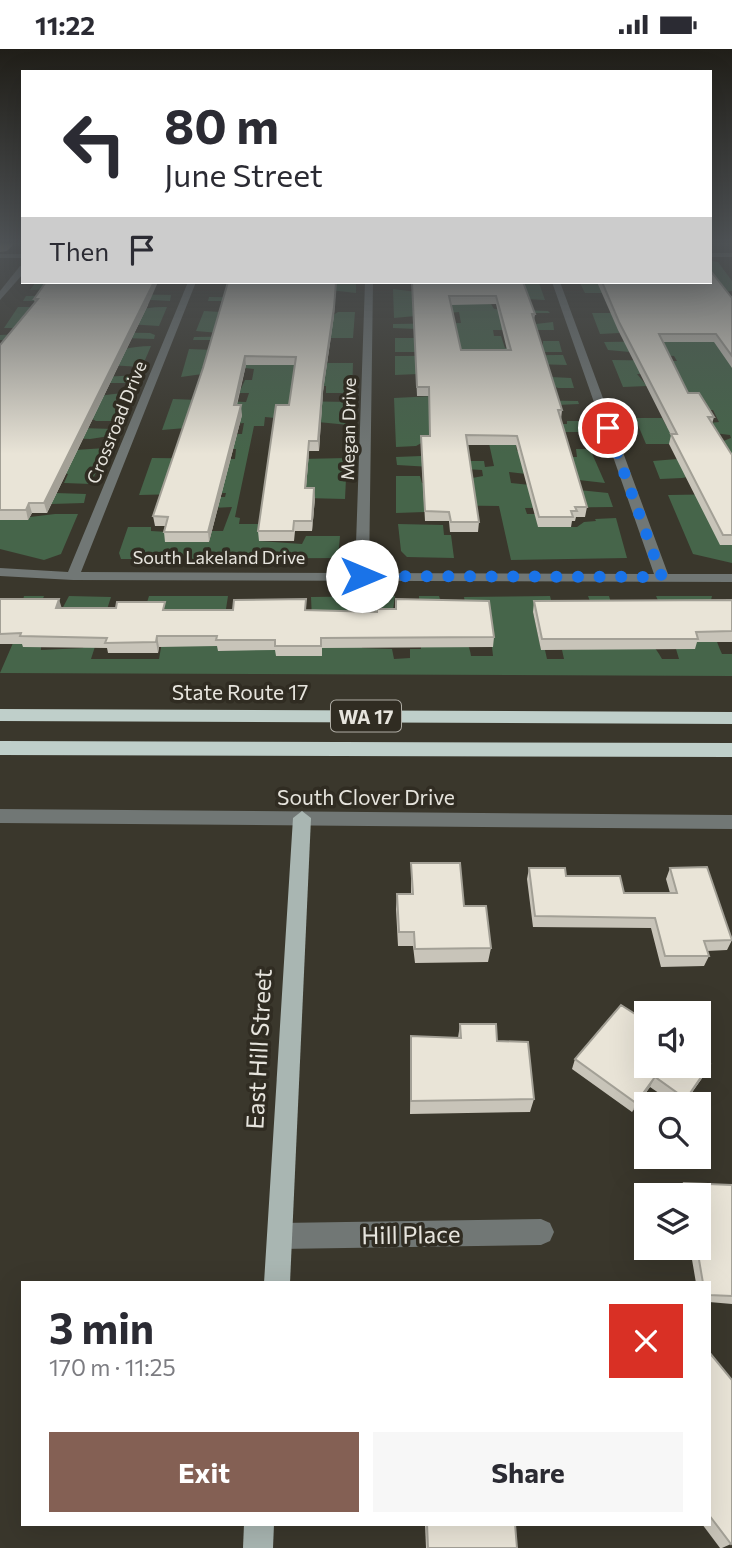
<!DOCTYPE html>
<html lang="en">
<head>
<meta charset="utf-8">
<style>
	:root { --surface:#fff; --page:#f7f7f7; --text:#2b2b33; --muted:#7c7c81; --accent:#846054 }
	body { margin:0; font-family:Commissioner,sans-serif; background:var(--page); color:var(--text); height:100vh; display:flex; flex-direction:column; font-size:26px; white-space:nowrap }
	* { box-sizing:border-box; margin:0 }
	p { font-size:23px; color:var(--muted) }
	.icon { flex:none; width:38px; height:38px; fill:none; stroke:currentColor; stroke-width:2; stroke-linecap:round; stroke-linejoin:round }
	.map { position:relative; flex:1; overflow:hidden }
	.side { position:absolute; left:21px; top:1232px; width:690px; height:245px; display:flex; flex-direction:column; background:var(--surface); border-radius:0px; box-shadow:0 7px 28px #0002 }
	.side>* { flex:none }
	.banner { position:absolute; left:21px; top:21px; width:691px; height:214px; border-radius:0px; box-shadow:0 7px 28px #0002; background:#fff; color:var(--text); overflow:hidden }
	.tools { position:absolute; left:634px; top:952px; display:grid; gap:14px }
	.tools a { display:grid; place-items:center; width:77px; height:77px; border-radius:0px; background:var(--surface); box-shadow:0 7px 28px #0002; font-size:35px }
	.pin { position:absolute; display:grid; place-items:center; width:60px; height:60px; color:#fff; margin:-30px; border:4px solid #fff; border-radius:50%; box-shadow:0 2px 7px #0007 }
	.me { position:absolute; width:77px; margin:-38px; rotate:90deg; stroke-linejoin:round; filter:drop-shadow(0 0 5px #0008) }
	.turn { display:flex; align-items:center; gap:24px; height:147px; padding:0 28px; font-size:32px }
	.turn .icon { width:91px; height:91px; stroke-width:2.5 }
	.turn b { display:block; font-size:49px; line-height:60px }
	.then { display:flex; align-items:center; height:66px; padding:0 28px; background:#0003; gap:14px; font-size:26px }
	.round { display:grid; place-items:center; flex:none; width:74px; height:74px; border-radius:0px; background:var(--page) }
	.summary { display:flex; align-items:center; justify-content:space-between; height:119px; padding:0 28px }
	h1 { font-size:42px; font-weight:700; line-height:52px }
	.primary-button { display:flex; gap:14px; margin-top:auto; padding:14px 28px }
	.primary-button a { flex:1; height:80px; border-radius:0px; background:var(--accent); color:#fff; font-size:28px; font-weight:700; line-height:80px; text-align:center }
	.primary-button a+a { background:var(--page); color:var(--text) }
	.status { display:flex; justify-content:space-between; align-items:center; height:49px; padding:0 35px; background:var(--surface); direction:ltr }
	.status svg { height:19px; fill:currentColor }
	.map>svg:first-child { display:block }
</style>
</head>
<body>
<div class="status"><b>11:22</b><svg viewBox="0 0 49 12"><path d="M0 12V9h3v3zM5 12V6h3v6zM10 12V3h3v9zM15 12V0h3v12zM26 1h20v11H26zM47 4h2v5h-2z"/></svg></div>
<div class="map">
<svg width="732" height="1499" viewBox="0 0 732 1499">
	<rect width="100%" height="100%" fill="#3a372c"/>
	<!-- green -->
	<g fill="#46654a">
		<polygon points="711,212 718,213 732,232 732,242 688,249 732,249 732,258 700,267 732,316 732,420 682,429 660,430 653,412 677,410 731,389 730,386 706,383 683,395 646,395 635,369 662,369 667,378 719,373 713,361 702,361 667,325 637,325 647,337 623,338 612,311 677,312 674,307 608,301 604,293 668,292 619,281 619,284 600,285 592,264 612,264 611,244 585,244 580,234 710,233"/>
		<path d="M36 233H123L118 245 171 246 170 252 98 248 88 265C118 269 138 257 167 258L159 277 127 275 129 270H101L94 283 150 284 155 286 154 290 94 288 86 303C109 306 127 297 151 297L142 318 108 316 111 310 106 307H61L50 330 101 331 103 328 138 326 135 334H67L58 352C85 352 104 344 130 344L119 372H96L87 367 88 363 54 362 46 378 114 380 110 387 90 390 43 388 33 405 56 406 59 402 106 399 91 435 64 434 68 425 62 424 66 416 40 415 25 443 86 445 84 454 51 455 52 450H29L30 446H5L0 453V408L9 391 0 390V384H10L17 372 2 371 0 354H14L25 349 17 348 23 337H0V332H31L35 323H43L48 315 14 317 10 323H0V299L6 300 5 304 21 303 19 307 43 308 47 303H57L61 295 0 291V286L66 283 68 278H61L64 271H43L41 274 23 275 19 279H4L18 258H34L32 262 46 263 45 265 71 266 85 252H23L26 247H81L92 243V239H86L88 234C67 234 51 241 30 241Z"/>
		<polygon points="284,233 356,233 356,244 330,241 321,314 353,314 352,344 326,344 326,337 319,337 292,352 350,353 349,376 265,368 264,377 254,377 235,468 240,469 239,475 261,475 259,492 302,495 306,487 340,487 338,509 121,510 119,504 128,478 151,478 151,482 168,483 166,493 209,493 212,482 223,482 232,458 213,459 215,448 225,448 226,444 139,446 152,409 235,410 236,400 227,400 231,385 242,385 244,374 162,381 173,350 246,353 249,344 239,344 245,331 252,331 254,320 245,319 181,328 189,300 214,301 251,291 193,291 194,288 254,287 196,282 204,262 221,263 226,252 208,252 209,248 270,249"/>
		<polygon points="527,233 539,234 545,251 513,249 491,255 494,260 548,262 550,264 529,264 527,276 553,273 554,281 493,281 494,287 501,287 505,299 543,299 543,292 559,292 562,303 395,303 395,289 428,289 417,280 393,279 393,275 461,274 459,263 394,269 393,240 425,244"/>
		<polygon points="338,263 355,263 353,289 323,289 324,272"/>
		<polygon points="563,306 567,316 533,315 551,328 571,329 574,339 558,339 551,336 517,351 578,352 579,355 557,356 559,375 567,375 567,372 584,372 587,380 581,383 542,383 495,396 516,396 517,402 528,402 530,408 577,408 576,400 590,400 605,434 509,423 511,434 608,444 613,458 525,459 527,465 535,465 538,478 577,478 584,473 596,472 595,470 616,469 627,509 511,511 499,457 425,456 425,463 396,464 396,427 420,427 422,434 440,435 483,427 482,421 397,416 396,408 421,407 422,412 484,412 485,418 494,417 484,372 438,385 416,397 396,398 394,349 434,347 418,325 395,326 395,307"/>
		<polygon points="347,409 345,450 305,449 301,410"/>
		<polygon points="732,445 720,496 732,496 732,514 693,505 668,446"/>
		<polygon points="55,465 78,465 61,505 44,511 0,500 0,471 28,471 30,468"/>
		<polygon points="398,475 443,476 444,486 451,486 454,509 407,508 401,502"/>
		<path d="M24 547H44L23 598H41V601L83 599 91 576 62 560 69 547 111 548 91 610H159L167 564 144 563 149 547H228L226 560 208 567 188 597H219L218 602 235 601 254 550H268L264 586H278L276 607H321L312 571 311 548 395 547 393 561 362 574V599L392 600 394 610 410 609V600H421L419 547H439C445 569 469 585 471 607H493L488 561 466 559 464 548 550 547 554 563H533L541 600 545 601 547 610H564L562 601 587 600 594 563 588 547H609C616 578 649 583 662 610H679L676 600H695L663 562 656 547H712C707 566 714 587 722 605H732V627L0 624 26 564 20 563Z"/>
	</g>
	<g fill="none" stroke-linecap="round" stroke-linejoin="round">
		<!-- minor -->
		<g fill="#717775" fill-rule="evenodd">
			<rect x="710" y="204" width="22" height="4"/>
			<rect x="0" y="205" width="23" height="4"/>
			<polygon points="20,217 23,217 23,225 0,251 0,242"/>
			<polygon points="188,233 196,233 81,523 355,524 365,233 373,233 369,524 654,525 552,233 560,233 668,525 732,525 732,533 73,531 0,527 0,519 68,523"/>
			<polygon points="0,760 732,766 732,780 0,774"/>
			<polygon points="541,1170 550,1174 554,1183 550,1192 541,1196 280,1200 271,1196 267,1187 271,1178 280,1174"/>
		</g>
		<!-- major -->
		<g fill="#a9b6b2" fill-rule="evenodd">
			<polygon points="302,762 311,769 290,1234 264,1234 293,769"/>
			<polygon points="244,1475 274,1475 273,1499 243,1499"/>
		</g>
		<!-- highway -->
		<g fill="#bfcfca" fill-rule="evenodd">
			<polygon points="0,660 732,663 732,675 0,672"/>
			<polygon points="0,692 732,694 732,708 0,706"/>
		</g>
	</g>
	<!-- wall -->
	<g fill="#c8c4b9" fill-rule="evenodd">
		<polygon points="228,233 336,233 334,267 323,342 319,402 309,402 306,439 315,449 312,482 295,482 294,492 259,492 258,482 289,356 295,316 246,316 237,356 242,366 209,493 165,493 164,483 165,477 155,477 153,467 203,319"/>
		<path d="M412 233H523L535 265 534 271 562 361 561 371 587 458 585 468H576L575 472H572L571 478H538L516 396H467L479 473 478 483H450L449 472H425L421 396V387H430L429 347H417ZM496 255 507 301H461L451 256Z"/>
		<polygon points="597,233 710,233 732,249 732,319 714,293 663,293 688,344 714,368 712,375 732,406 732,496 720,496 669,395 671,386 618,281"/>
		<polygon points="34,250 148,256 47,464 32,464 28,471 0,471 0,296 35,254"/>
		<polygon points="0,550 62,559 167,561 307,561 377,563 396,560 396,550 494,588 493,598 322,599 322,607 276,607 275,601 218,602 217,597 159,598 158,604 108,604 107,599 23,598 22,595 0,595"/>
		<polygon points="732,551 732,593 697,593 695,600 541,601 533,563 534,552"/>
		<polygon points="411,814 464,857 491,899 488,913 415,914 413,897 398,897 396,860 397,845 411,845"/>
		<polygon points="529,819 566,827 624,844 670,844 666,830 670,819 732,891 727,901 707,902 709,907 704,917 661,918 651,879 533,878 527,830"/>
		<polygon points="460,975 497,992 534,1050 530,1063 410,1065 411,987 458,989"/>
		<polygon points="575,1010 705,1025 684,1055 675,1055 650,1038 632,1063 572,1020"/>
		<polygon points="684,1134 732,1136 732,1255 709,1253 709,1234 696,1234 690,1199 698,1199 698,1146 680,1146 679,1143"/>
		<polygon points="709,1303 731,1495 722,1499 720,1499 702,1475 709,1475"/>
		<polygon points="425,1475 515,1475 517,1499 426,1499"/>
	</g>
	<!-- shaded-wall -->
	<g fill="#a3a096">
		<polygon points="0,195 14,195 7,202 0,203"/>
		<polygon points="154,233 158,233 148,256 47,464 44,454"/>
		<polygon points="336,233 334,267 323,342 319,402 318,392 323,333"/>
		<polygon points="245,307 246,316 234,366 234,356"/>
		<polygon points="241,356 242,366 209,493 208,483"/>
		<polygon points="309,392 309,402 305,449 305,439"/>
		<polygon points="314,439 315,449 312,482 312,472"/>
		<polygon points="29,454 32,464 28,471 26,461"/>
		<polygon points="59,550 62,560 56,559"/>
		<polygon points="157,587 159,598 158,604 156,593"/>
		<polygon points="710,1015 705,1025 683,1055 686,1050"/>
		<polygon points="655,1028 650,1038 632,1063 636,1054"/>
	</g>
	<!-- building -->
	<g fill="#e9e4d7" stroke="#a3a096" stroke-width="2" fill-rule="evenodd">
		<polygon points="710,221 732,249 732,307 716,285 659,285 688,344 699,344 714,368 708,368 732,406 732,486 723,486 671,385 677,385 619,273 602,233 710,233"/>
		<polygon points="46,233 154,233 44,454 29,454 26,461 0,461 0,296 38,250 34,250"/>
		<polygon points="228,233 336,233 334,258 323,333 318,392 309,392 305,439 314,439 312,472 294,472 293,482 258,482 276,356 289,356 296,308 245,307 234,356 241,356 208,483 164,483 168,468 153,467 203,319"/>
		<path d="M412 233H523L535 265H532L562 361H558L587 458H575L577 462H571L573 468H539L517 387 466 386 479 473H451L449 463 425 462 421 387H430L429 338H417ZM449 247H496L511 301H461Z"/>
		<polygon points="0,550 59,550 56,559 116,559 117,553 165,553 163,561 233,561 234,551 306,550 305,561 377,563 377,560 396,560 396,550 489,552 494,588 321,589 321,597 275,597 275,591 216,591 217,587 157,587 156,593 105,594 107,589 20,587 21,584 0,585"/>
		<polygon points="732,551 732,582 696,583 698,590 542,590 534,552"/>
		<polygon points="411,814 460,814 464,857 486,857 491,899 415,900 414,883 399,883 397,845 413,845"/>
		<polygon points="707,818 732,891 704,892 709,907 665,907 655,869 535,867 529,819 565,819 566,827 620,827 624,844 677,844 670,819"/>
		<polygon points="621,956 646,972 646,1017 698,1017 698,1007 710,1015 686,1050 655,1028 636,1054 575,1010"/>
		<polygon points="460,975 496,975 497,992 528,993 534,1050 411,1052 411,987 461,989"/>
		<polygon points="684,1134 732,1136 732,1247 709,1246 709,1234 703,1234 697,1199 698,1199 698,1146 687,1146"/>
		<polygon points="709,1303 732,1331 732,1494 731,1495 709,1466"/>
		<polygon points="427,1475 515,1475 517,1499 428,1499"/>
	</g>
	<!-- sky -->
	<linearGradient id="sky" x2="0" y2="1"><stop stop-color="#201e18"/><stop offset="0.48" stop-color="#4f5356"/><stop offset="1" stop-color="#4f5356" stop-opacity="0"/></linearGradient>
	<rect width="732" height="405" fill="url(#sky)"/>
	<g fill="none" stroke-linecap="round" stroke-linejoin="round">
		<!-- route -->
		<polyline stroke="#1a73e8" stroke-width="12" stroke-dasharray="0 21.6" points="362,527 662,528 608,379"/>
	</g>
	<g text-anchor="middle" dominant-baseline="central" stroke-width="7" stroke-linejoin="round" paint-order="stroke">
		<!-- far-street labels -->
		<g font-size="18" fill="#e6e4dd" stroke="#302c22">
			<text transform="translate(116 373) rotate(-68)">Crossroad Drive</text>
			<text transform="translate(348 380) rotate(-89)">Megan Drive</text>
			<text x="219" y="508">South Lakeland Drive</text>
		</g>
		<!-- shield labels -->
		<rect fill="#302c22" stroke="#afada5" stroke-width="2" x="331" y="651.5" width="70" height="31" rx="5"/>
		<g font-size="19" font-weight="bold" fill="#e6e4dd">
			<text x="366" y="667">WA 17</text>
		</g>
		<!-- street labels -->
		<g font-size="21" fill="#e6e4dd" stroke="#302c22">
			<text x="240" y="642">State Route 17</text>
			<text x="366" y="747">South Clover Drive</text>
		</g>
		<!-- near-street labels -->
		<g font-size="24" fill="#e6e4dd" stroke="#302c22">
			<text transform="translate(258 1000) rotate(-87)">East Hill Street</text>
			<text transform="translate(411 1185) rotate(-1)">Hill Place</text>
		</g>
	</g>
</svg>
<div class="tools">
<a><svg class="icon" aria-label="sound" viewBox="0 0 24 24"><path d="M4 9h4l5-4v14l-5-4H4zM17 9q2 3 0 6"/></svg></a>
<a><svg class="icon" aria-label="search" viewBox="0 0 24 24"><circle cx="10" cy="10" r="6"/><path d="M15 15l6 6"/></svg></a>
<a><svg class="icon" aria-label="layers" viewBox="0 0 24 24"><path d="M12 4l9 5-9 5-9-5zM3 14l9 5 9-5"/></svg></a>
</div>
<div class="pin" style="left:608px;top:379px;background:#d93025"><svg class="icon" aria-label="arrive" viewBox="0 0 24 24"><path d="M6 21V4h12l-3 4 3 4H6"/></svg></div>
<svg class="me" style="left:362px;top:527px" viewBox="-20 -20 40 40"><circle r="19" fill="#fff"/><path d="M0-13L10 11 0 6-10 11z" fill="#1a73e8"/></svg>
<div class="banner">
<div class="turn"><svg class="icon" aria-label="left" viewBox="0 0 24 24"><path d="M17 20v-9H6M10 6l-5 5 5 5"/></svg><div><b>80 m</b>June Street</div></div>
<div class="then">Then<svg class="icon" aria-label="arrive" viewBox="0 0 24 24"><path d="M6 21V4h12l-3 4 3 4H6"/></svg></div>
</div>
<section class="side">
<div class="summary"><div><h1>3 min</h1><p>170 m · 11:25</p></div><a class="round" style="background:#d93025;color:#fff"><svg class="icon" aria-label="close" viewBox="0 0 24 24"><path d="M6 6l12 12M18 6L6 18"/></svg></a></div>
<div class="primary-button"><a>Exit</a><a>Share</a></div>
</section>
</div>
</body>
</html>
